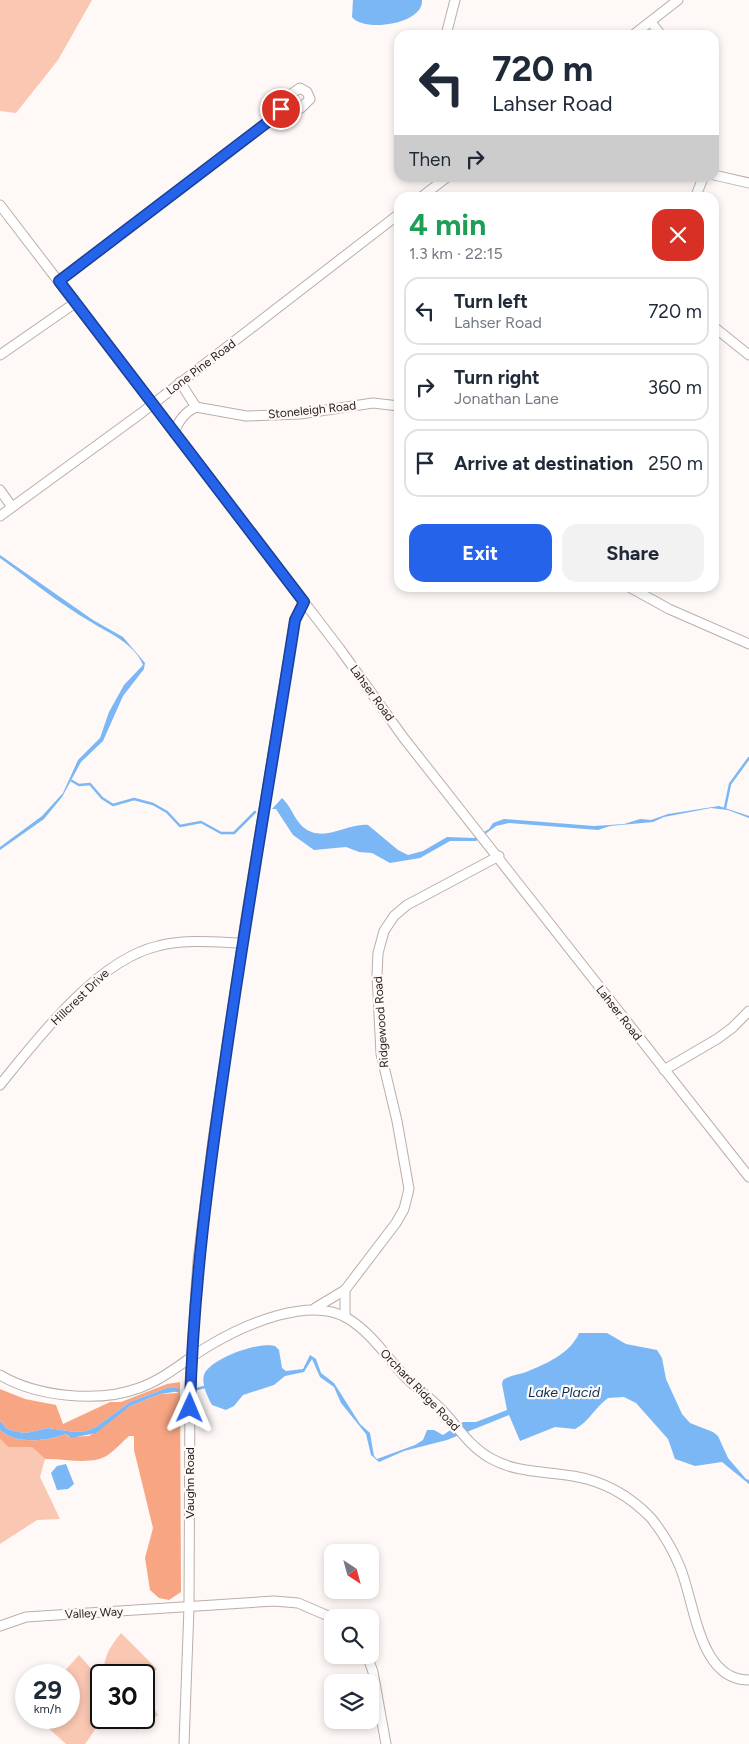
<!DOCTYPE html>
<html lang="en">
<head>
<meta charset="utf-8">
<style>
	:root { --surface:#fff; --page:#f2f2f3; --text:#1f2937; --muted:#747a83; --line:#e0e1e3; --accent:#2563eb }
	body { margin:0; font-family:Figtree,sans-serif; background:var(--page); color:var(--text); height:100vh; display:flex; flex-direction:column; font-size:19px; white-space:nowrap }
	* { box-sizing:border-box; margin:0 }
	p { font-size:16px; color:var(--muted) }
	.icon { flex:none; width:28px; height:28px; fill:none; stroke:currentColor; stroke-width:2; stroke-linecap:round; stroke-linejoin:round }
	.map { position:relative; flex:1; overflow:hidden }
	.details { position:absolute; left:394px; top:192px; width:325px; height:400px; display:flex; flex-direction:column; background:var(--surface); border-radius:15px; box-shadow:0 2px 8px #0003 }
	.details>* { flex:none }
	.top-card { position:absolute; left:394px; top:30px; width:325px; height:152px; border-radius:15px; box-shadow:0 2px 8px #0003; background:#fff; color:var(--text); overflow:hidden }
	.needle { width:32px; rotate:144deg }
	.controls { position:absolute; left:324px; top:1544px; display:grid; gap:10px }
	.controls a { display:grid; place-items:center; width:55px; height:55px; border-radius:10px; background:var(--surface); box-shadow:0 2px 8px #0003; font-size:25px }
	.speed { position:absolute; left:15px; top:1664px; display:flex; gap:10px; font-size:25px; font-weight:700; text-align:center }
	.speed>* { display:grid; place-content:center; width:65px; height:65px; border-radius:50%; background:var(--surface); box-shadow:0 2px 8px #0003; line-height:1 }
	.speed small { font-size:12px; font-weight:400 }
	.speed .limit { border:2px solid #111; border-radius:8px; background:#fff; color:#111 }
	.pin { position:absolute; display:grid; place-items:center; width:42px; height:42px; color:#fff; margin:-21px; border:2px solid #fff; border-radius:50%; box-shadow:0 1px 5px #0007 }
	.me { position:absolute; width:55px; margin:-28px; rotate:1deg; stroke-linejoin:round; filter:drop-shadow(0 0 4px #0008) }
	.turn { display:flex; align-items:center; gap:18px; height:105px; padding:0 15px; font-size:22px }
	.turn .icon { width:65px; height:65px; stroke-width:2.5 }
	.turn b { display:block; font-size:35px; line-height:42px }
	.then { display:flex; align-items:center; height:48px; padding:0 15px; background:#0003; gap:10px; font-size:19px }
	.round { display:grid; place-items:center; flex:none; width:52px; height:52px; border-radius:15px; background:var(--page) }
	.head { display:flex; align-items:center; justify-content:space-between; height:85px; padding:0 15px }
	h1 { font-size:30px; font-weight:700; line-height:38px; color:#1e9e55 }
	.action { display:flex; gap:10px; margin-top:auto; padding:10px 15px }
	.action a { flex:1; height:58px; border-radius:15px; background:var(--accent); color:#fff; font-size:20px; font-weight:700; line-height:58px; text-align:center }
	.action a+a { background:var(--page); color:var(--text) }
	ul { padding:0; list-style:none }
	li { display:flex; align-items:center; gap:15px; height:68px; margin:0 10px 8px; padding:0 5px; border:2px solid var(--line); border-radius:15px }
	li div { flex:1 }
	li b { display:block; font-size:19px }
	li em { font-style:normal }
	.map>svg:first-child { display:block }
</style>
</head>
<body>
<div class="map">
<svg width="749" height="1744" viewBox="0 0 749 1744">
	<rect width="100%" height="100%" fill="#fef8f6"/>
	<!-- green -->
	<g fill="#fac7b3">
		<polygon points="0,0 92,0 58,60 16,113 0,111"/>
		<polygon points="0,1439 8,1447 32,1447 45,1459 40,1477 60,1519 37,1520 0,1544"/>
		<path d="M121 1633 157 1669 144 1680V1675H105C102 1657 111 1646 121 1633Z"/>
		<path d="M79 1655C86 1663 94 1671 99 1680 109 1701 98 1729 85 1744H66L37 1718H69V1675H61Z"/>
		<polygon points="150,1703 158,1715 137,1730 129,1719 144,1718 144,1708"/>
	</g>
	<!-- forest -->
	<path fill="#f8a583" d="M180 1382 181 1592 169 1600 159 1598 150 1590 145 1558 153 1528 134 1450V1436H129C122 1442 115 1450 108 1455 91 1466 64 1458 45 1459L32 1447H8L0 1439V1430C16 1445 47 1441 66 1434L69 1437 89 1436 130 1406 160 1394 179 1393 167 1388 130 1402 96 1427 86 1431 74 1432 48 1428 26 1433 18 1432 7 1429 0 1421V1389L25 1399 56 1405 63 1424 110 1402H121L167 1384Z"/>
	<!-- water -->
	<g fill="#7bb7f5">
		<path d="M353 0H422C424 24 364 33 352 17Z"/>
		<path d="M0 555 93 620 123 637 145 663 144 669 123 696 103 741 81 762 62 797 44 819 0 850V847L42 816 63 793 78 760 100 738 109 712 124 685 143 665C134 643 110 634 91 622 60 604 29 579 0 558Z"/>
		<path d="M282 798C291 806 294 819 303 827 324 844 346 823 368 825L398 850 408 855 423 851 447 837 474 838 489 829 493 823 504 819 594 826 624 824 640 819 651 820 668 814 719 806 749 816V818L728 810 711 808 664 817 653 822 610 826 598 830 509 823 496 826 476 841H450L420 858 390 863 372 853 359 852 346 847 314 850 293 835 276 809H272Z"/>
		<path d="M579 1333H607L626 1344 657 1350 662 1358 666 1379 682 1414 690 1423 713 1432 718 1436 728 1458 746 1479 749 1480V1484L722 1462 695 1466 675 1459 668 1439 636 1403 624 1397 608 1398C595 1407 589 1422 575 1429L555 1427 520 1441 509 1415 447 1440 404 1451 379 1462 371 1455 366 1434 341 1403 334 1387 320 1377 312 1359 304 1372 285 1376 274 1385 243 1395 234 1406 226 1410 212 1405C208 1398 201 1383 204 1375 209 1359 259 1341 275 1346L279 1350 282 1368 286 1371 303 1369 310 1355 316 1359 321 1373 334 1383 360 1424 370 1433 374 1456 377 1459 415 1445 423 1440 427 1430H434L443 1435 463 1422H476L507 1410 502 1384 503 1380C510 1375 518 1375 526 1372 546 1364 571 1353 579 1333Z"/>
		<path d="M167 1388H176L180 1391 160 1394 130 1406 96 1433 71 1438 66 1434C47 1441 16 1445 0 1430V1421L7 1429 18 1432 26 1433 48 1428 74 1432 86 1431 96 1427 130 1402Z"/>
		<polygon points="66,1464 74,1484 68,1489 57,1490 51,1473 57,1466"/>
	</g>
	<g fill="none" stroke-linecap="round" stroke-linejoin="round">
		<!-- stream -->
		<g stroke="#7bb7f5" stroke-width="2.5">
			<polyline points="72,781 79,785 90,784 102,798 113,805 134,799 153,804 167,812 180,826 201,822 221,833 234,833 255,812"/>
			<polyline points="725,808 730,784 749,758"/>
			<polyline points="197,1389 208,1386"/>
		</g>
		<!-- minor casing -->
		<g stroke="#bcaea8" stroke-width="11">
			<g id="minor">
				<polyline points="651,22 661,35"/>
				<polyline points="446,35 455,0"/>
				<polyline points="633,35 678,0"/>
				<polyline points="714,175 749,183"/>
				<polyline points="420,198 446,178"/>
				<polyline points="695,198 703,178"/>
				<polyline points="0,205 340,649 403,737 749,1177"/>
				<polyline points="59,281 273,118 301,108 310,99 307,92 300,88 291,94 273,118"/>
				<polyline points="714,327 749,355"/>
				<polyline points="0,355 75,303"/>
				<polyline points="180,382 196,407 246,416 300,414 373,403 399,406"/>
				<path d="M174 433C178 421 185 412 196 407"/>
				<polyline points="0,490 12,507"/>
				<polyline points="0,516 140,414 399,214"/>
				<polyline points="631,588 669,609 749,644"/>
				<polyline points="664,1070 717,1039 732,1028 749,1011"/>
				<path d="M0 1085C38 1038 97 960 158 946 185 939 214 942 242 943"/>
				<polyline points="315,1308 345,1290"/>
				<polyline points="345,1317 345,1290 396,1223 404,1209 409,1189 397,1121 381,1054 377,975 378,953 384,931 394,916 407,905 499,856"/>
				<path d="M0 1375C37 1397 99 1403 139 1388 167 1378 187 1358 212 1344 246 1324 310 1296 347 1318 371 1332 388 1359 407 1379 419 1390 432 1399 443 1411 458 1427 469 1446 490 1458 516 1473 543 1471 573 1476 603 1481 630 1496 651 1518 663 1533 673 1550 680 1567 695 1603 699 1681 749 1680"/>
				<polyline points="0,1626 26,1617 274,1601 298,1603 333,1618"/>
				<polyline points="367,1655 373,1672 386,1744"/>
				<polyline points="184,1744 189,1607 190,1383 198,1260 213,1140 247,912 295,620 304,602"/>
			</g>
		</g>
		<!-- minor -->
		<use href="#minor" stroke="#fff" stroke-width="9"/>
	</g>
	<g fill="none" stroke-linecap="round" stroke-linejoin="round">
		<!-- route casing -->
		<g stroke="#184099" stroke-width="12">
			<path id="route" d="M190 1408C193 1291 208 1178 225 1062 246 914 272 767 295 620L304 602 59 281 273 118 281 109"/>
		</g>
		<!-- route -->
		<use href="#route" stroke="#2563eb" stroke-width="9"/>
	</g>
	<g text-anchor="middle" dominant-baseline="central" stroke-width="4.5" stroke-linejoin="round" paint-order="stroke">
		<!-- street labels -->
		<g font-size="12" fill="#211b19" stroke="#fef8f6">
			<text transform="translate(201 367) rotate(-37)">Lone Pine Road</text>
			<text transform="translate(312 410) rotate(-6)">Stoneleigh Road</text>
			<text transform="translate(372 693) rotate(54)">Lahser Road</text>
			<text transform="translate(80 997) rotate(-44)">Hillcrest Drive</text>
			<text transform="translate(619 1013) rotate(52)">Lahser Road</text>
			<text transform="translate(381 1022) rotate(-94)">Ridgewood Road</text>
			<text transform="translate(420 1390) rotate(46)">Orchard Ridge Road</text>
			<text transform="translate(190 1483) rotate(-90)">Vaughn Road</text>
			<text transform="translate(94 1613) rotate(-3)">Valley Way</text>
		</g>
		<!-- water labels -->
		<g font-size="14" font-style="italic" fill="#043158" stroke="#fef8f6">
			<text x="564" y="1392">Lake Placid</text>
		</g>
	</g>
</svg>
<div class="controls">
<a><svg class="needle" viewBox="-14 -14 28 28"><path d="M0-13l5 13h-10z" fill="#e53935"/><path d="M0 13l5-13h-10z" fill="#747a83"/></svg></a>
<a><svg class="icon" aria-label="search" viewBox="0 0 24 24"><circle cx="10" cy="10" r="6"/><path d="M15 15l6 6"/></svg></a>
<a><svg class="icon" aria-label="layers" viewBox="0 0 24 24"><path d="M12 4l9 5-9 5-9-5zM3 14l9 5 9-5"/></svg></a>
</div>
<div class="speed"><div>29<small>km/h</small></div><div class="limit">30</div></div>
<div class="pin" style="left:281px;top:109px;background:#d93025"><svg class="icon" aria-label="arrive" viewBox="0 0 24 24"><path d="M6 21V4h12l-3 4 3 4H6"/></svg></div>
<svg class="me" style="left:190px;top:1408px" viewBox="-20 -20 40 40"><path d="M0-17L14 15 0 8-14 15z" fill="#2563eb" stroke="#fff" stroke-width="4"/></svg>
<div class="top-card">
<div class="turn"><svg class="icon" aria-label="left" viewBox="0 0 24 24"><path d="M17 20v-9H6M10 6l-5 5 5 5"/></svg><div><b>720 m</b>Lahser Road</div></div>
<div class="then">Then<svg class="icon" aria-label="right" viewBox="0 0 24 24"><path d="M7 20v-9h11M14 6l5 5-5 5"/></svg></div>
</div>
<section class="details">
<div class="head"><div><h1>4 min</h1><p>1.3 km · 22:15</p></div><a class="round" style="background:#d93025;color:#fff"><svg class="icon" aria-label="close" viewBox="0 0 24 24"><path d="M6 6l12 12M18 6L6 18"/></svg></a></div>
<ul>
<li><svg class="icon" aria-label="left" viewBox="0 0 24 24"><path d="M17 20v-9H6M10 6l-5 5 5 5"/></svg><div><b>Turn left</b><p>Lahser Road</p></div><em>720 m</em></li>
<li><svg class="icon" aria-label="right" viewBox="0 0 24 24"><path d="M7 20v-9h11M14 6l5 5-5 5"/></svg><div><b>Turn right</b><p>Jonathan Lane</p></div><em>360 m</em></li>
<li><svg class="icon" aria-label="arrive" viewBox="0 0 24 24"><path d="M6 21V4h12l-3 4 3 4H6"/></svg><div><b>Arrive at destination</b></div><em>250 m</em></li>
</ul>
<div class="action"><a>Exit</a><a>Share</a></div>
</section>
</div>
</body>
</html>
